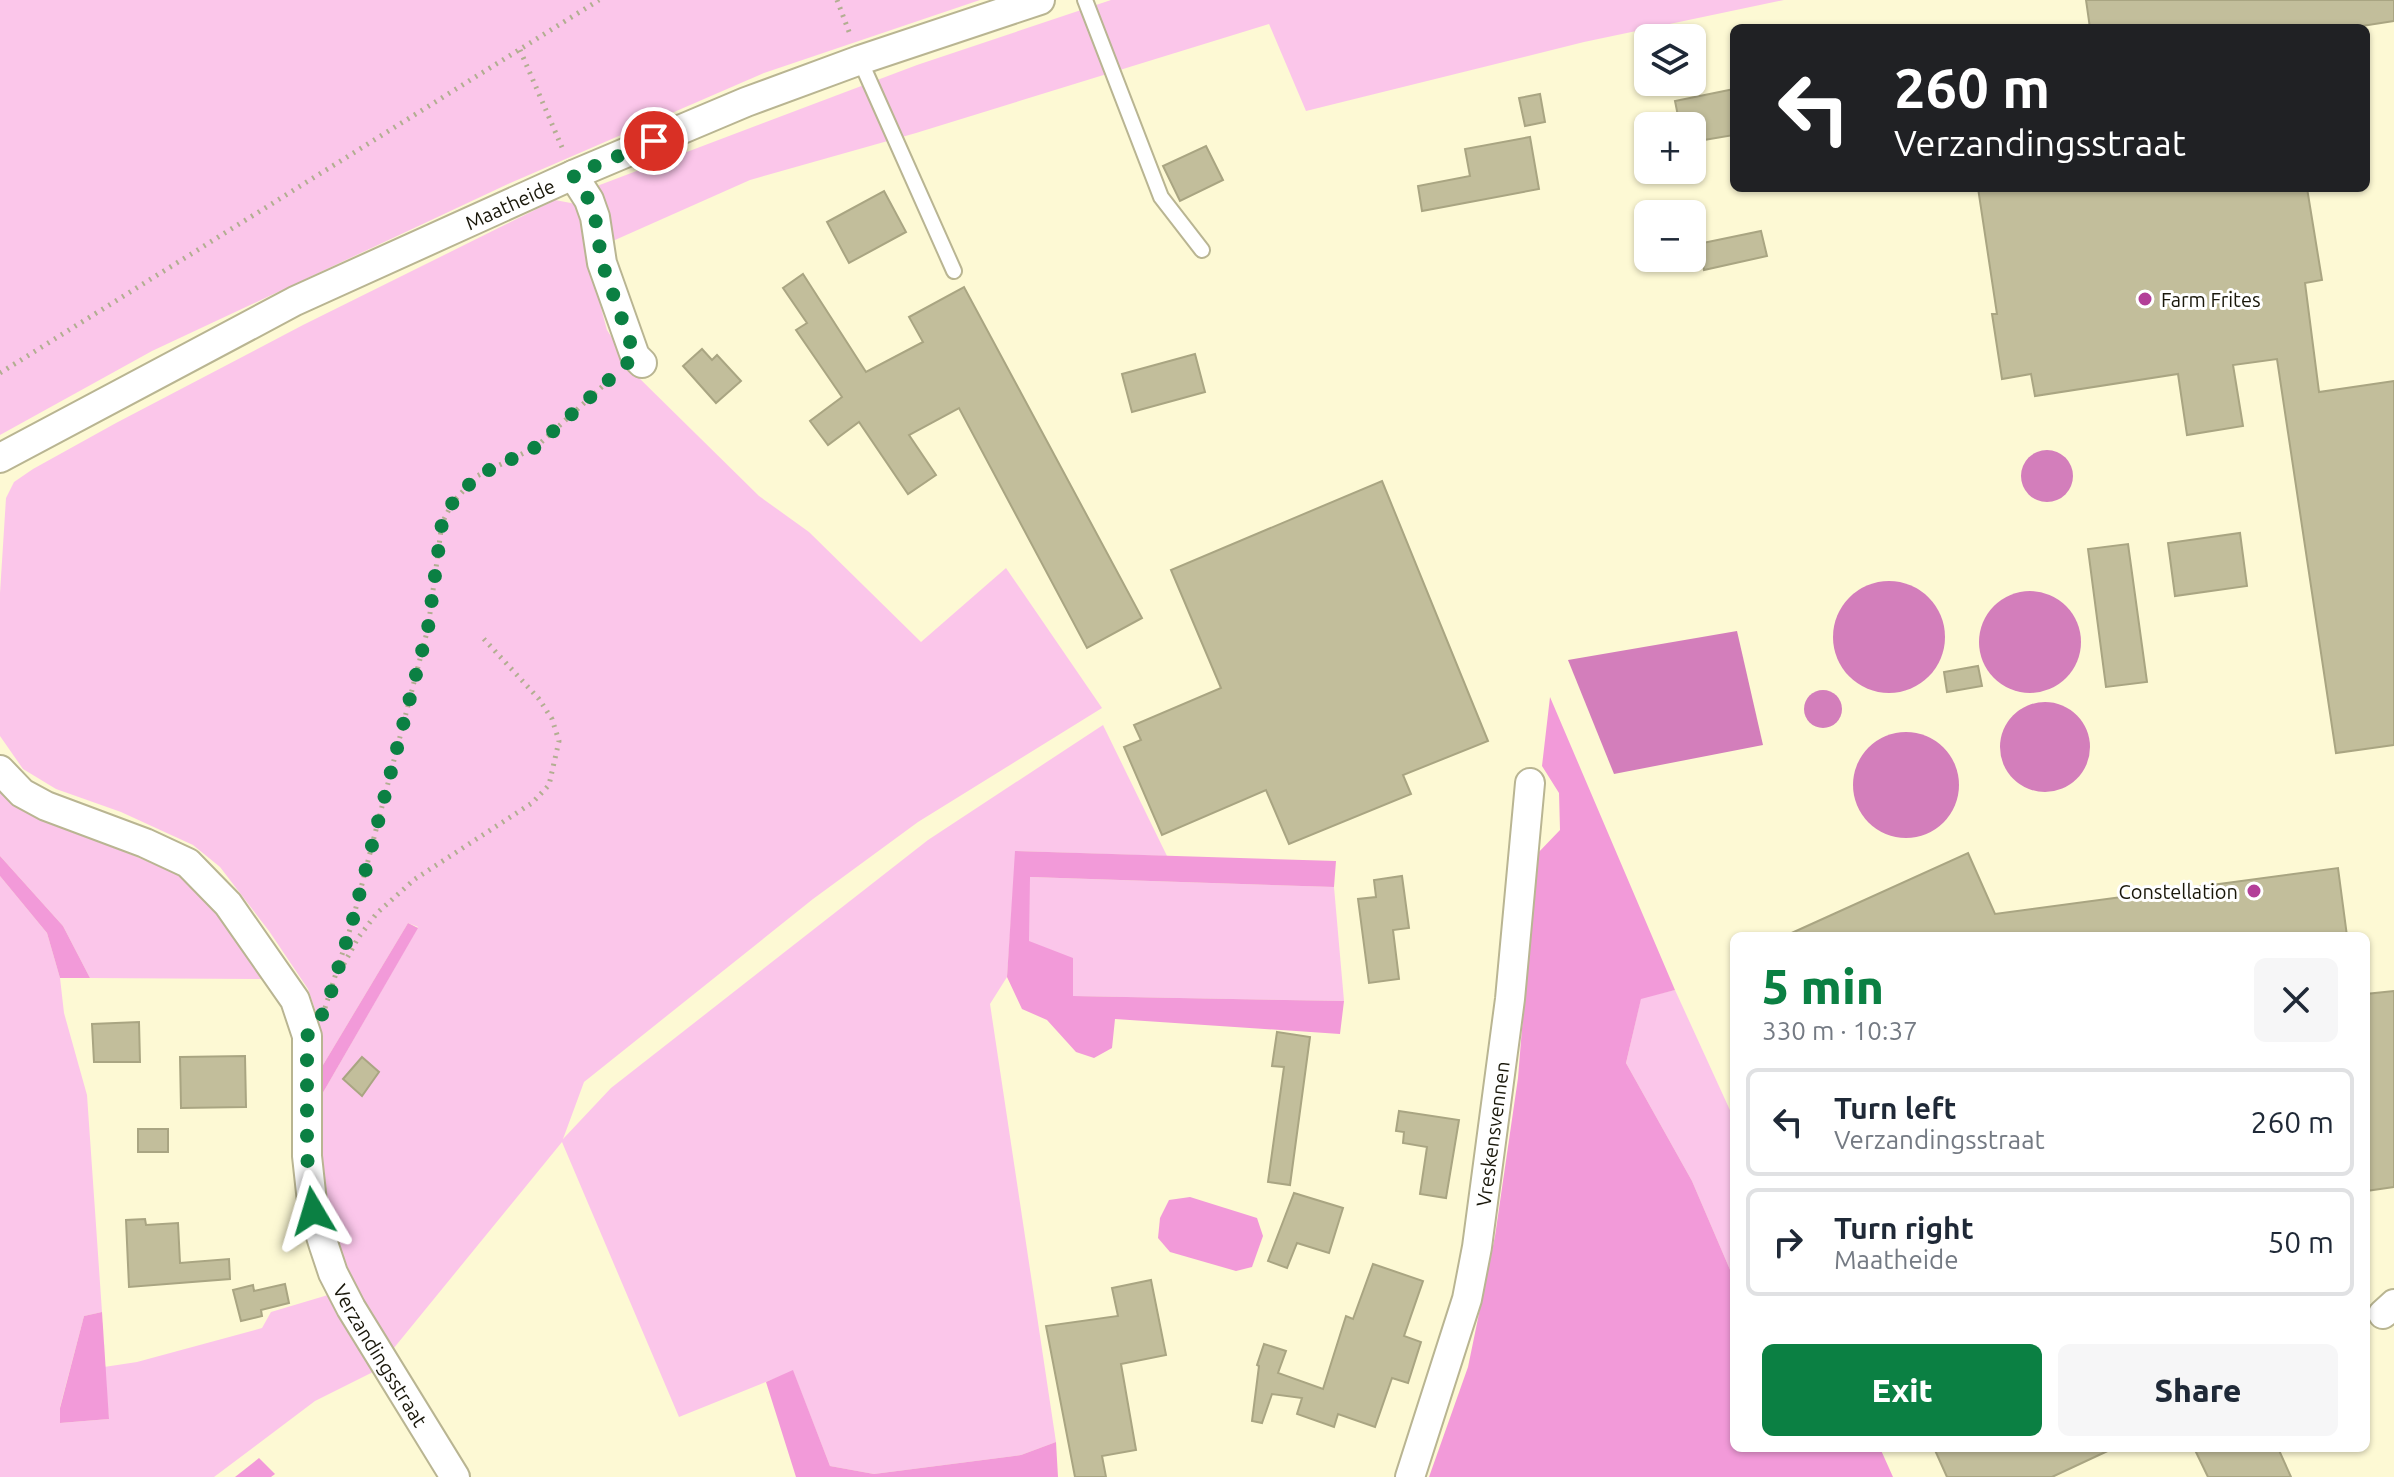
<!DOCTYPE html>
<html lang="en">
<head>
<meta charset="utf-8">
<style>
	:root { --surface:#fff; --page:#f6f6f7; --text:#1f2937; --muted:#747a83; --line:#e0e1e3; --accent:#0b8043 }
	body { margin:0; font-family:Ubuntu,sans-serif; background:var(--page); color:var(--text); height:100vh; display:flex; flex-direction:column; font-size:30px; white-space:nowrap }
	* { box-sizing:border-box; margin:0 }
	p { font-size:26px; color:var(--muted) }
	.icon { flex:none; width:44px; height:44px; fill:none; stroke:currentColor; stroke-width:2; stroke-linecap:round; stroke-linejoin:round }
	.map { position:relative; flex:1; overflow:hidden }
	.sheet { position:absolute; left:1730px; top:932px; width:640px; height:520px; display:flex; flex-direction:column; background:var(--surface); border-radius:12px; box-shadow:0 2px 6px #0004 }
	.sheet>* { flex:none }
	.guide { position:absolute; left:1730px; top:24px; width:640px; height:168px; border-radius:12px; box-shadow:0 2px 6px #0004; background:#202124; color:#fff; overflow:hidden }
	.fabs { position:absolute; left:1634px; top:24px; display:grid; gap:16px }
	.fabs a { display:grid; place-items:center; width:72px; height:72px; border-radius:12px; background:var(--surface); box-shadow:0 2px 6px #0004; font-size:40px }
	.pin { position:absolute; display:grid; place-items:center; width:68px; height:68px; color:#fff; margin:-34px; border:4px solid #fff; border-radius:50%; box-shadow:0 2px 8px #0007 }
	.me { position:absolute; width:88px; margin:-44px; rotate:353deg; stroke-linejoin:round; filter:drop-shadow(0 0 6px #0008) }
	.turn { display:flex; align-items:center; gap:28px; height:168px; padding:0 32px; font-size:36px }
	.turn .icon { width:104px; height:104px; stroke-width:2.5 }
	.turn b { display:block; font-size:56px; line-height:68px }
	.round { display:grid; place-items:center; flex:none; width:84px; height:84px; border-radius:12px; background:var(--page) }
	.head { display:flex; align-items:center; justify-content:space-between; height:136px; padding:0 32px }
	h1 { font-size:48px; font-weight:800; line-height:60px; color:var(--accent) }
	.cta { display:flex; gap:16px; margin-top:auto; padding:16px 32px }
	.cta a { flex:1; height:92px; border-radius:12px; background:var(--accent); color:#fff; font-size:32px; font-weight:800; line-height:92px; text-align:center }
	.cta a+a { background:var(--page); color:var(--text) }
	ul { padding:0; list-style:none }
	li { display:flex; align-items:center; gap:24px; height:108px; margin:0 16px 12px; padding:0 16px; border:4px solid var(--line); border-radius:12px }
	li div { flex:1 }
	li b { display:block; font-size:30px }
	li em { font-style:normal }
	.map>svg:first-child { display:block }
</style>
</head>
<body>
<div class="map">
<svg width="2394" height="1477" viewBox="0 0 2394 1477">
	<rect width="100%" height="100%" fill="#fdf9d4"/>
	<!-- green -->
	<g fill="#fbc6ea">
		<polygon points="0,0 980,0 764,73 508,184 152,351 0,435"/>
		<polygon points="1111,0 1784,0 1584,42 1306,111 1269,24 916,133 750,180 606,244 597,186 917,65"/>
		<polygon points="555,200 576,204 589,238 596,289 607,330 634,373 759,496 809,532 921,642 1006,568 1102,708 918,822 813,899 584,1082 563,1139 611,1088 928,840 1103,725 1167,856 1016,851 1007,977 990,1004 1056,1442 1021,1455 874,1474 830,1466 793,1371 679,1417 562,1142 389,1354 334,1250 317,1151 321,1096 418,927 408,923 320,1070 319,1021 308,989 269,931 220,867 193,845 121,812 56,789 23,769 0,736 0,593 6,498 14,482 33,469 116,423 303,325"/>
		<polygon points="0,790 22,809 180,875 210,903 266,979 90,978 63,926 0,856"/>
		<polygon points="0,876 47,933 60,978 64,1013 87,1095 102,1312 84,1316 60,1407 60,1423 109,1419 104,1367 137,1362 262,1328 271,1312 328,1295 375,1371 315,1401 214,1477 0,1477"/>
		<polygon points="1029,877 1334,887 1344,1001 1073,996 1029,942"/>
		<polygon points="1675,990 1734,1119 1734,1279 1692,1181 1626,1063 1641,998"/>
	</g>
	<!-- forest -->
	<g fill="#f29ad9">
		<polygon points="1550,697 1675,990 1641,999 1626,1063 1692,1181 1734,1279 1734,1448 1880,1448 1893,1477 1429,1477 1468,1367 1495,1236 1518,1078 1536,855 1560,830 1559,793 1542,766"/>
		<polygon points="1015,851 1336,861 1334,887 1030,877 1029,941 1073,958 1073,996 1344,1001 1340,1034 1115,1019 1112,1048 1094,1058 1076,1052 1047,1020 1022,1009 1007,977"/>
		<polygon points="0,856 63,926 90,978 60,978 47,933 0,876"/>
		<polygon points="408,923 418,928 321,1096 320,1070"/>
		<polygon points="1190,1197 1257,1218 1263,1236 1252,1267 1236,1271 1170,1252 1158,1238 1160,1218 1169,1200"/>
		<polygon points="102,1312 109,1419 60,1423 60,1408 84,1316"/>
		<polygon points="793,1370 830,1466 874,1474 1021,1455 1056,1442 1058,1477 796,1477 766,1382"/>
		<polygon points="259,1458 275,1474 271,1477 235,1477"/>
	</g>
	<!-- water -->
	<g fill="#d37ebb">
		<circle cx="2047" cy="476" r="26"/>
		<circle cx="1889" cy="637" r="56"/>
		<circle cx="2030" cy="642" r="51"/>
		<polygon points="1737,631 1763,745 1614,774 1568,660"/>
		<circle cx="1823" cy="709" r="19"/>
		<circle cx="2045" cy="747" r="45"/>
		<circle cx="1906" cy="785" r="53"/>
	</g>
	<!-- building -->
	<g fill="#c2be9b" stroke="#a9a582" stroke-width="2">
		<polygon points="2086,0 2394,0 2394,21 2349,28 2090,28"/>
		<polygon points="1734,89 1734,135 1692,142 1692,126 1680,126 1675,101"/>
		<polygon points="1540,94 1545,122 1525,126 1519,98"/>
		<polygon points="1530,137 1539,189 1422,211 1418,186 1470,176 1465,149"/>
		<polygon points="1206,146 1223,180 1180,201 1163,166"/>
		<polygon points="1978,188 2307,188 2322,280 2305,283 2319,392 2394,381 2394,745 2336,753 2277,359 2233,365 2243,426 2187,435 2178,374 2035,396 2031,374 2002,379 1992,314 1997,314"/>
		<polygon points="884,191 906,232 849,263 827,222"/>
		<polygon points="1761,231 1767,256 1704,270 1698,244"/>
		<polygon points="803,274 866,372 923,342 909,317 964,287 1142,618 1087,648 959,408 909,435 936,475 908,494 859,422 828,445 810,421 842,397 796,330 807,323 783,288"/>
		<polygon points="702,349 712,360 717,355 741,381 716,403 683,366"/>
		<polygon points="1195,354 1205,392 1132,412 1122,374"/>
		<polygon points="1382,481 1488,741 1403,775 1411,794 1289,844 1266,790 1162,835 1124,747 1141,740 1134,725 1221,688 1171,570"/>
		<polygon points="2240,533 2247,586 2175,596 2168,543"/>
		<polygon points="2128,544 2147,682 2106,687 2088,549"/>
		<polygon points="1978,666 1982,686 1947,692 1944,672"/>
		<polygon points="1968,853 1995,914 2338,868 2347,936 1785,936"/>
		<polygon points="1402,876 1409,928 1393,930 1399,979 1369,983 1358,899 1376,897 1374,880"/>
		<polygon points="2394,991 2394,1187 2366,1191 2366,994"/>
		<polygon points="139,1022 140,1062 94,1062 92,1024"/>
		<polygon points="1277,1032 1310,1037 1290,1185 1268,1182 1284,1067 1272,1066"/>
		<polygon points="245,1056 246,1107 181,1108 180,1057"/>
		<polygon points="362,1057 379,1072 362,1096 343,1079"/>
		<polygon points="1399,1111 1459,1120 1446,1198 1420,1194 1427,1147 1403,1143 1404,1132 1396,1131"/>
		<rect x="138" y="1129" width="30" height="23"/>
		<polygon points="1294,1193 1343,1208 1329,1253 1297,1243 1287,1268 1268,1261"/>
		<polygon points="145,1219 146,1225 178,1223 180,1263 229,1259 230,1279 129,1287 126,1220"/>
		<polygon points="1373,1264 1423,1281 1404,1336 1421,1342 1408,1383 1392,1378 1375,1427 1338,1414 1334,1427 1297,1414 1302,1398 1272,1394 1262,1423 1252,1421 1259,1366 1257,1365 1264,1344 1286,1351 1278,1373 1323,1389 1346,1316 1353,1319"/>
		<polygon points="1151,1280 1166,1355 1121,1364 1136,1450 1102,1456 1106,1477 1075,1477 1046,1326 1118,1316 1112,1288"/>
		<polygon points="285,1284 289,1303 261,1310 262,1316 241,1321 233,1290 253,1285 254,1291"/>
		<polygon points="1934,1448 2114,1448 2052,1477 1947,1477"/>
		<polygon points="2194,1448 2278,1448 2291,1477 2208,1477"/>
	</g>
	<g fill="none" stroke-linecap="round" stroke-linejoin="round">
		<!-- service casing -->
		<g stroke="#b9b592" stroke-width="18">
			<g id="service">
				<polyline points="1085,0 1161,197 1202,250"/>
				<polyline points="860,60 954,271"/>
			</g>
		</g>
		<!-- minor casing -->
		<g stroke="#b9b592" stroke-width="32">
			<g id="minor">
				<polyline points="573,175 589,200 595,217 602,263 635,356 642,363"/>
				<path id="s1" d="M0 458 295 301 573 175 746 102 860 60 1040 0"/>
				<path id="s2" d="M0 770 22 793 46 806 145 843 188 863 228 904 295 1000 307 1036V1156L313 1211 324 1246 333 1273 351 1308 455 1477"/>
				<polyline points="2383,1314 2394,1304"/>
				<path id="s3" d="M1410 1477 1467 1299 1477 1247 1510 999 1530 783"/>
			</g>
		</g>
		<!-- path -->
		<g stroke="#b2ae91" stroke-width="5" stroke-dasharray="2 6" stroke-linecap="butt">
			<polyline points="837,0 851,37"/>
			<polyline points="520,50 564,152"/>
			<polyline points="0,373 599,0"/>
			<polyline points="340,971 358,938 377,913 415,879 532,803 549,785 559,741 552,719 539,699 483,638"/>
			<polyline points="325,1008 352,923 428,628 442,523 453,502 477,476 536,447 617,373"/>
		</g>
		<!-- service -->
		<use href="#service" stroke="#fff" stroke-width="14"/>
		<!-- minor -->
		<use href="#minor" stroke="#fff" stroke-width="28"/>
	</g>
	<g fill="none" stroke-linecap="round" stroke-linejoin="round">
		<!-- route -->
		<polyline stroke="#0b8043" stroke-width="14" stroke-dasharray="0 25.2" points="313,1211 307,1156 307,1036 319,1021 328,1002 352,923 428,628 442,523 453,502 477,476 536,447 635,356 602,263 595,217 589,200 573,175 654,141"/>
	</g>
	<!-- markers -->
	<g fill="#b33f98" stroke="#fff" stroke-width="3">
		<circle cx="2145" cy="299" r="8"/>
		<circle cx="2254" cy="891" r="8"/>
	</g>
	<g text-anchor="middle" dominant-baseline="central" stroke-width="6" stroke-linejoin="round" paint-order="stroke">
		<!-- street labels -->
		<g font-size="20" fill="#19170a" stroke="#fff">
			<text stroke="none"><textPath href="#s1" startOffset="570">Maatheide</textPath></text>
			<text stroke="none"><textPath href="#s3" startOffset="354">Vreskensvennen</textPath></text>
			<text stroke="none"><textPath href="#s2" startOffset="760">Verzandingsstraat</textPath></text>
		</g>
		<!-- poi labels -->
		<g font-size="20" fill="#19170a" stroke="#fff" text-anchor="start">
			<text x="2161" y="299">Farm Frites</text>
			<text x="2238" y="891" text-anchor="end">Constellation</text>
		</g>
	</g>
</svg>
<div class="fabs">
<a><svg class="icon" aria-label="layers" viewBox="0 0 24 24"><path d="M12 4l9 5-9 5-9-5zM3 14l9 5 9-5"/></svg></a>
<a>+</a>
<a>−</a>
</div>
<div class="pin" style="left:654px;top:141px;background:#d93025"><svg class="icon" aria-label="arrive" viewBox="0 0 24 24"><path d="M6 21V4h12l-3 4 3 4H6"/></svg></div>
<svg class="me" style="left:313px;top:1211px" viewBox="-20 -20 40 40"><path d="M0-17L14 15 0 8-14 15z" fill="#0b8043" stroke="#fff" stroke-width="4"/></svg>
<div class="guide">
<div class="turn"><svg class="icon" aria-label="left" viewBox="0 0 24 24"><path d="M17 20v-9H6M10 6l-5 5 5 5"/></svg><div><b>260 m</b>Verzandingsstraat</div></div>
</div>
<section class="sheet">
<div class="head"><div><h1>5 min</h1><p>330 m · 10:37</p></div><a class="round"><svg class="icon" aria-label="close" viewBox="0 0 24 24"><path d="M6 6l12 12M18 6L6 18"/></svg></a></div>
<ul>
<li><svg class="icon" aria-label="left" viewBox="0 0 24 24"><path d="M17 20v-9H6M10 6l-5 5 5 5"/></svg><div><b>Turn left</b><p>Verzandingsstraat</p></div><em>260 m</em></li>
<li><svg class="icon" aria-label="right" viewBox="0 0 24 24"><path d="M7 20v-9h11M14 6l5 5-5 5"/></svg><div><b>Turn right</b><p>Maatheide</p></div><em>50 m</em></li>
</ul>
<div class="cta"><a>Exit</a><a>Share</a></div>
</section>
</div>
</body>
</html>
